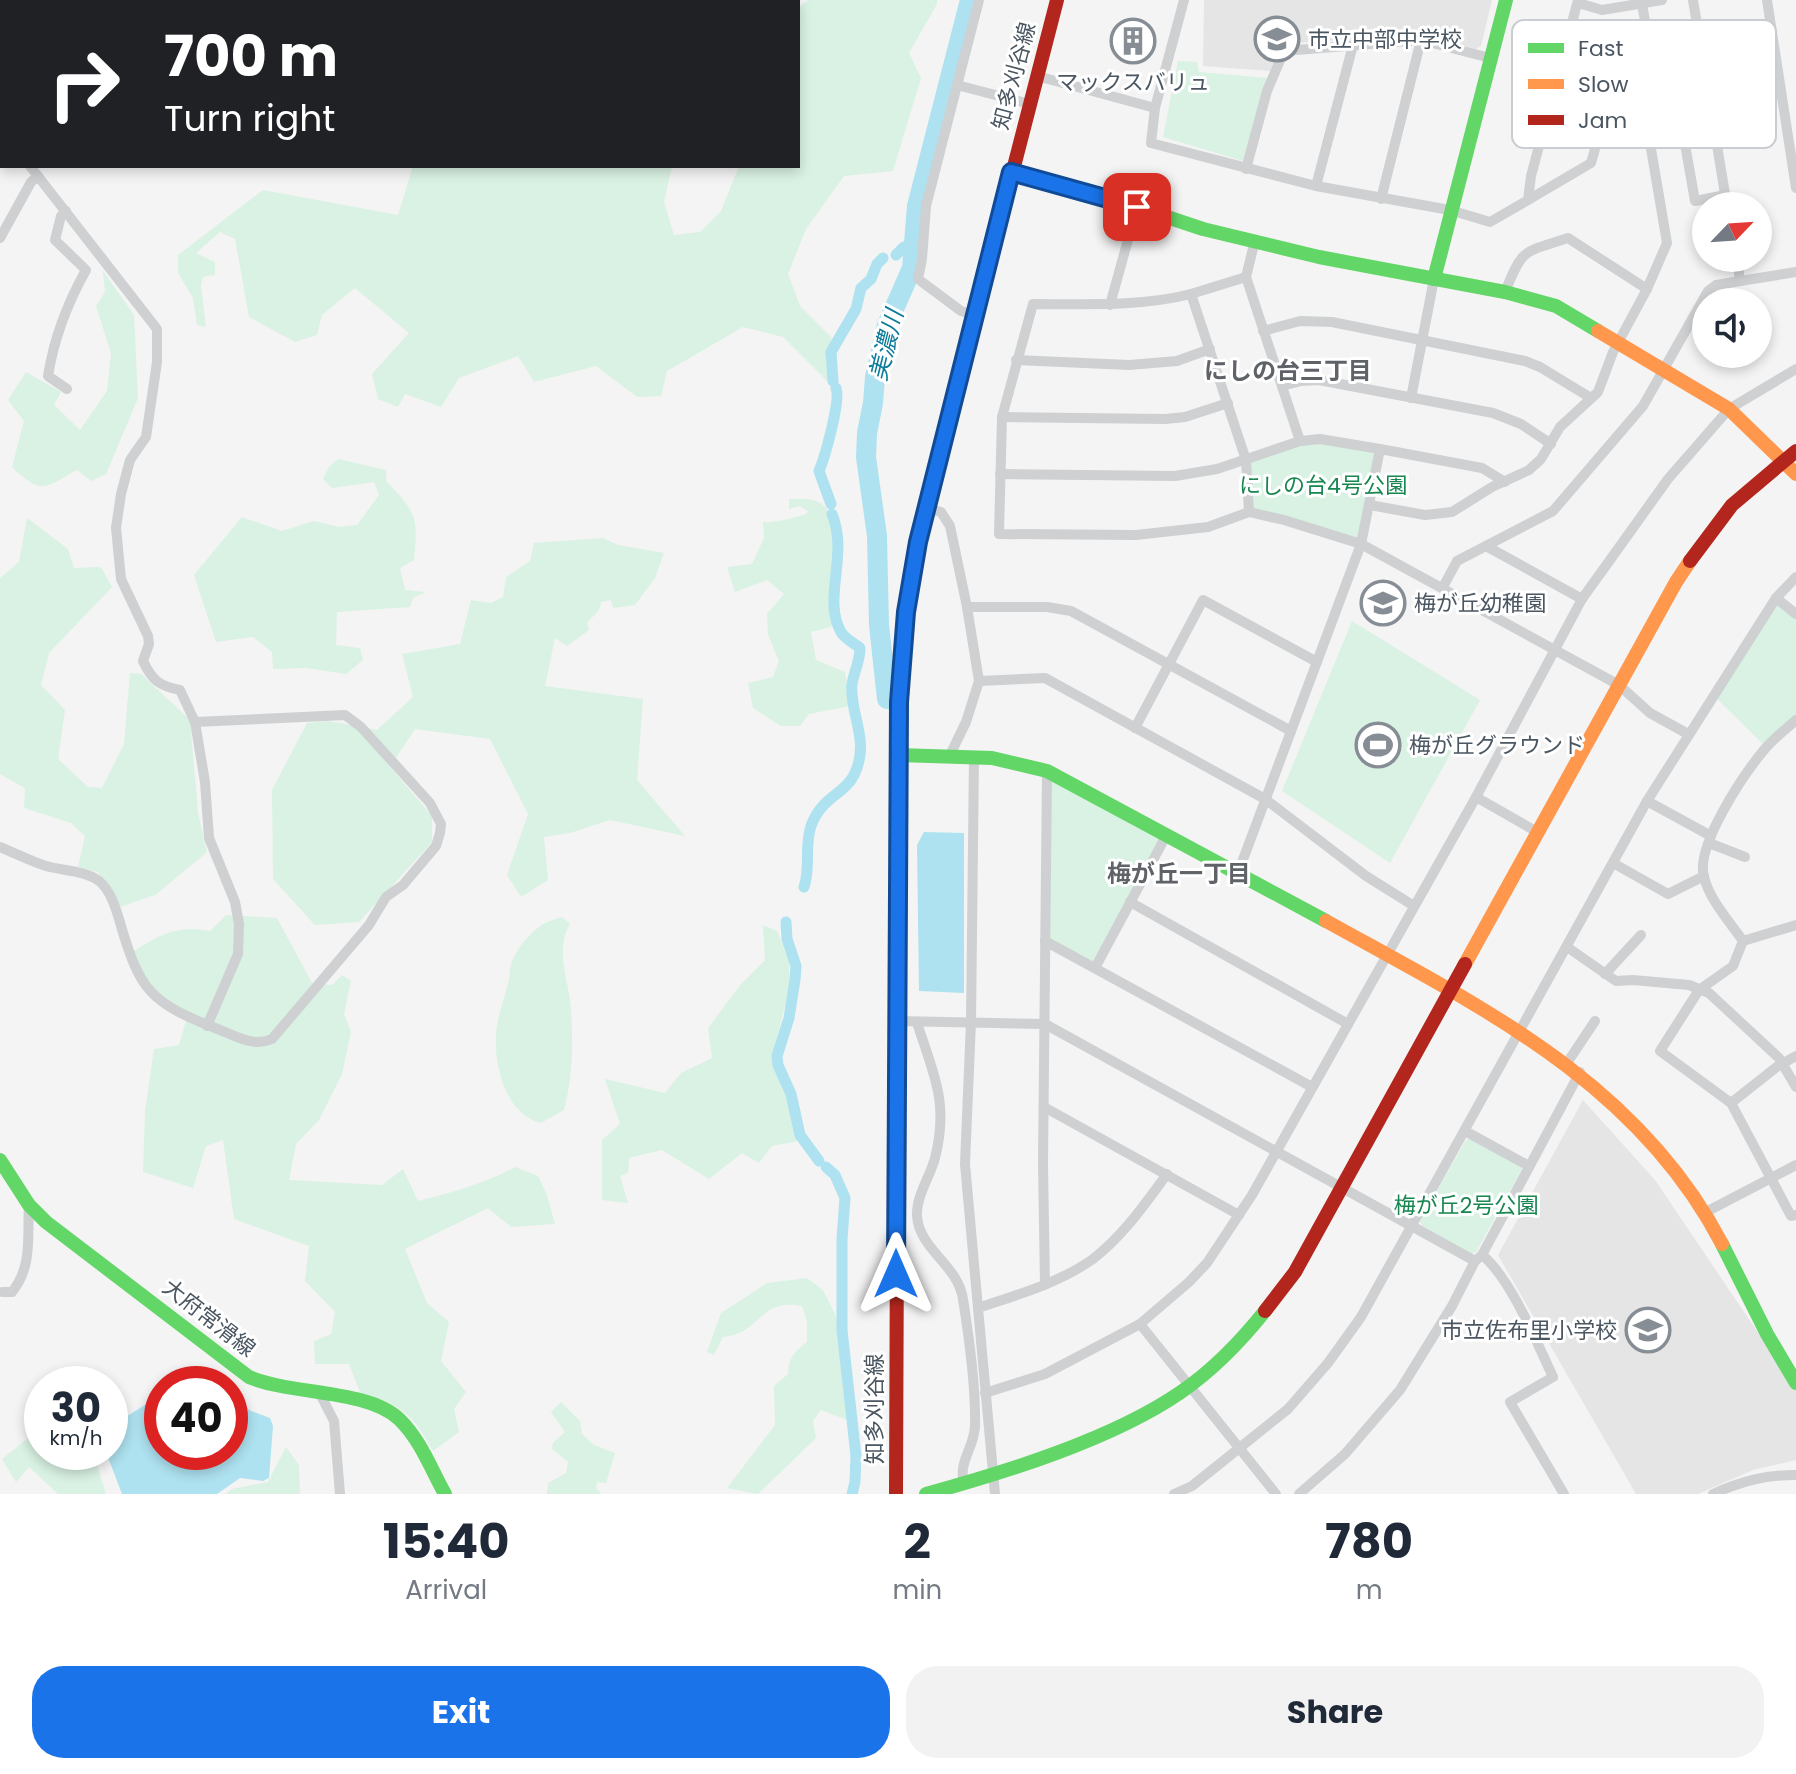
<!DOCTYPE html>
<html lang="en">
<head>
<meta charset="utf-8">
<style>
	:root { --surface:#fff; --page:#f2f2f3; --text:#1f2937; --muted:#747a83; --accent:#1a73e8 }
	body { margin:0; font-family:Poppins,"Noto Sans JP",sans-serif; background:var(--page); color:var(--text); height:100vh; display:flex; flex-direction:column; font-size:30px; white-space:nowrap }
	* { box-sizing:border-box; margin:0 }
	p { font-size:26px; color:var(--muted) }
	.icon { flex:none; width:44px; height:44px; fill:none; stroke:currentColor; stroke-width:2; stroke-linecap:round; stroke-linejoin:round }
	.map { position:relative; height:1494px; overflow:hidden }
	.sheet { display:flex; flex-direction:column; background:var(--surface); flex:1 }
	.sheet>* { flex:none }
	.guide { position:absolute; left:0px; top:0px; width:800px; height:168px; box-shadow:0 4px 12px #0003; background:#202124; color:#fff; overflow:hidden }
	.needle { width:52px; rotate:65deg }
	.controls { position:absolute; left:1692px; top:192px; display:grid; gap:16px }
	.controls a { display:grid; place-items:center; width:80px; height:80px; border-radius:50%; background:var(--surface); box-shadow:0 4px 12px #0003; font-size:40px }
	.speed { position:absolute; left:24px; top:1366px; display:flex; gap:16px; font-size:40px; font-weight:700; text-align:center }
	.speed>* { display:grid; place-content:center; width:104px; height:104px; border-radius:50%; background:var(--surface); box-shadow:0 4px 12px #0003; line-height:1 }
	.speed small { font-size:20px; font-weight:400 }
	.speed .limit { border:12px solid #d22; background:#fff; color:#111 }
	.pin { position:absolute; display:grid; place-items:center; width:68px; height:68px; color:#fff; margin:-34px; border-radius:16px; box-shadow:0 4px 12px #0006 }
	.me { position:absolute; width:88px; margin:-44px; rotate:0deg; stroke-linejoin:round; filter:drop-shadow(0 0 6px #0008) }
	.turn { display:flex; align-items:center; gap:28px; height:168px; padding:0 32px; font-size:36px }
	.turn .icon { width:104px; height:104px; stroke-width:2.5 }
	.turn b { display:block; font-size:56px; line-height:68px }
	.eta { display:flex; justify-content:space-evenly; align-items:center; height:136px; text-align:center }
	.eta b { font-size:48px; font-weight:700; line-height:56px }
	.cta { display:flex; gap:16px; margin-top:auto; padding:16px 32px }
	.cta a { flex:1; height:92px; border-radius:32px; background:var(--accent); color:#fff; font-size:32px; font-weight:700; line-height:92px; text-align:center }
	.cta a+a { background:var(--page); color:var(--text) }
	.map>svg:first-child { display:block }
</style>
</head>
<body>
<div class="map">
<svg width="1796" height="1494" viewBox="0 0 1796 1494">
	<rect width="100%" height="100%" fill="#f4f4f4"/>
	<!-- education -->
	<g fill="#e6e5e6">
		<polygon points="1204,0 1492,0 1481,46 1476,49 1420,35 1280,44 1270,71 1203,66"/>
		<polygon points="1583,1100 1655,1180 1796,1389 1796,1460 1753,1470 1698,1494 1636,1494 1498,1255"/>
	</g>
	<!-- green -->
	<g fill="#d9f2e3">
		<polygon points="808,0 937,0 937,4 909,53 921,78 893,171 844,176 806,229 788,274 800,306 832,338 827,360 830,384 783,337 743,327 667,371 661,396 637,397 596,366 534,382 518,356 459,378 441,407 405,394 398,407 378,399 372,374 409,333 355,288 322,315 317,335 295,342 249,317 235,239 220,232 196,253 215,262 215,275 203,277 201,285 206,327 197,325 193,298 178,273 178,255 263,190 398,215 413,166 672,166 664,202 674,235 700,232 721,211 739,166 798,166 798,8"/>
		<polygon points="1178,61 1197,62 1199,72 1268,78 1250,163 1163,137"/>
		<path d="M103 271 134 315 138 398 106 474 91 481 77 470C43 489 42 495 12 467L24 421 8 400 26 372 61 392 54 405 80 430 107 391 111 353 96 306 105 292Z"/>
		<polygon points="1300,441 1380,449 1361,544 1249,512 1246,460"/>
		<path d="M338 459 386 470V481C417 513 418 517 414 560L400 568 405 590 426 592 413 598 410 607 337 612 336 645 360 648 363 660 346 674 306 668 273 669 272 652 253 637 216 642 194 575 242 517 282 531 314 521 339 527 357 525 379 495 374 482 332 488 323 479 329 467Z"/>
		<path d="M789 499C798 499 811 497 820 503 848 520 830 582 830 607 830 613 833 620 834 626L811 632 816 660 845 672 850 706 809 714 800 726H781L753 708 748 683 773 677 779 661 768 635 767 614 784 594 767 580 735 592 727 567 752 564 764 538 763 522C777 523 792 518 806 514L808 511 800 506 789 509Z"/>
		<polygon points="27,518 68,549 74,568 101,567 112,587 49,653 41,685 65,710 58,759 88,787 102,788 124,744 130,673 141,674 190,720 198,813 207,852 155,895 120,907 98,872 78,867 85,836 71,823 24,808 25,788 0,774 0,578 19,562"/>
		<polygon points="603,538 618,545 664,553 655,578 635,605 613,608 611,600 601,602 599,610 587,623 589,630 567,646 555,638 545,686 643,699 637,780 685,836 610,820 570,833 544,837 548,880 521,897 507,875 528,814 490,739 415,729 390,767 432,816 432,842 359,922 315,925 273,879 272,790 307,723 329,721 377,730 413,697 402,654 460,644 471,600 491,603 503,597 506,577 530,561 534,543"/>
		<polygon points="1776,598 1796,614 1796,720 1766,747 1714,696"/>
		<polygon points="1352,621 1480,700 1390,863 1282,791"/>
		<polygon points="1047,771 1166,836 1095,968 1045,941"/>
		<path d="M226 915 277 918 312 983 332 985 342 975 351 981 344 1014 351 1032 342 1074 319 1120 296 1144 289 1180 382 1185 403 1169 418 1201C452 1192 484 1184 515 1167L538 1176 547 1195 555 1224 511 1227 488 1208 405 1249 427 1303 449 1322 441 1361 466 1392 454 1409 459 1432 433 1451C412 1413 401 1405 360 1392L349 1364H315L314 1341 331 1334 335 1312 305 1281 309 1246 234 1219 223 1140 206 1146 193 1188 143 1172 145 1111 154 1049 179 1045 188 1014 157 995 131 953C160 935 174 925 210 931Z"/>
		<path d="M562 917 570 924C554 952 569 979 571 1009 573 1044 573 1076 564 1110L541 1123C506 1115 494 1066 496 1035 497 1016 507 992 510 974 509 956 528 934 543 924 548 921 556 919 562 917Z"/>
		<polygon points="763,925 777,931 789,961 790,986 773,1053 804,1140 772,1146 759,1163 742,1153 709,1179 662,1150 629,1158 628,1173 620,1176 628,1203 602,1200 602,1140 620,1124 605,1079 665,1093 681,1073 712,1058 708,1028 741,984 765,960"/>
		<polygon points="1471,1138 1520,1165 1522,1169 1476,1252 1470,1254 1422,1226 1420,1221 1466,1140"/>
		<path d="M807 1278 823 1290 840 1324 850 1421 821 1410 813 1421 816 1438 758 1494 727 1488 775 1425 774 1386 788 1374C789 1357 794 1352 807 1342V1322L802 1306C758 1298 762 1333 723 1337L714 1355 707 1352 721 1313 767 1283Z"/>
		<polygon points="561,1402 580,1421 582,1434 594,1445 615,1453 606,1483 597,1482 596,1488 601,1494 547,1494 548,1483 566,1473 568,1462 552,1449 553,1443 565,1432 551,1412"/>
		<polygon points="42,1427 42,1452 93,1452 106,1494 58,1494 29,1467 16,1482 2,1459"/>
		<polygon points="286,1447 299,1465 300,1494 226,1494 232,1489 268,1482"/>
	</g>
	<!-- water -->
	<g fill="#aee2f0">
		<polygon points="924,832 964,833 964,993 919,991 917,845"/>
		<polygon points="162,1394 162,1452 230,1452 230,1396 251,1411 270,1418 273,1426 269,1478 263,1481 240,1478 217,1494 122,1494 106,1452 110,1452 110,1427"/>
	</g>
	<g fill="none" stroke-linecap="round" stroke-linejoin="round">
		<!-- canal -->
		<g stroke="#aee2f0" stroke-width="11">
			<polyline points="896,255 904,247"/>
			<polyline points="833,381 831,352 856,309 861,288 871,279 877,264 883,258"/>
			<path d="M831 504 819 471C825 457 841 400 836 388"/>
			<path d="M804 887C811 867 804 846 811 826 821 797 844 795 854 775 871 741 849 714 852 684 854 672 860 661 860 648 854 643 845 639 841 632 822 599 849 555 832 514"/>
			<polyline points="786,922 787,939 796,966 795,980 789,1018 777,1056 778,1065 791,1094 800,1135 819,1161"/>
			<polyline points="826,1167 835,1175 845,1198 842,1239 842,1330 856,1456 855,1482 852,1494"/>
		</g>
		<!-- river -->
		<polyline stroke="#aee2f0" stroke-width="20" points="887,699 879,625 877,536 866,457 867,433 873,403 875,377 887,325 912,268 917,206 970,0"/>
		<!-- street -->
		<g stroke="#ced0d2" stroke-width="10">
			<polyline points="97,0 99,2"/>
			<polyline points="202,0 204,2"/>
			<polyline points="1184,0 1155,108 1151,143 1316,186 1450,210 1490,222 1528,200 1531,176 1578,0"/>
			<polyline points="1693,0 1727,206"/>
			<polyline points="1767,0 1796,188"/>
			<polyline points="238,2 241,0"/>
			<polyline points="295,2 296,0"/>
			<polyline points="428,2 430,0"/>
			<polyline points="1578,3 1602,10 1662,0"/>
			<polyline points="1642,4 1655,78 1704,71"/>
			<polyline points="1037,76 1155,108"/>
			<polyline points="1673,76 1695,201 1726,195"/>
			<polyline points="957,85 1030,104"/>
			<polyline points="0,134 2,136"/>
			<path d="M30 166 157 329V362L146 437 130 460 121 494 116 528 121 579 148 636 149 644 143 661C152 680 159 686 180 690L195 722 205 782 209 838 235 902 239 924 238 954 207 1026"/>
			<polyline points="1246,169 1267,91 1284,51 1421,40 1490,58"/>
			<polyline points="1316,186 1353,45"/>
			<polyline points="1381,199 1421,40"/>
			<polyline points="1528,200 1591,163 1611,93"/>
			<path d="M66 211 61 216 55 240 86 270C67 304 54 338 48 376L67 389"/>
			<polyline points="0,238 31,182 38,176"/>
			<polyline points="1255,240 1246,277 1300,441"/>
			<polyline points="1737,258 1740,281"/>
			<path d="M1505 292C1523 247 1523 253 1568 238L1647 289"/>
			<polyline points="1191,294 1246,277"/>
			<polyline points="1110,305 1137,207"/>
			<polyline points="975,315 961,311 918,279 922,259 926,206 979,0"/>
			<polyline points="1263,331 1300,321 1332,322 1525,361 1540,367 1591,398"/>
			<polyline points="1016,360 1129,365 1177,361 1210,349"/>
			<polyline points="1282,386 1301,381 1319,380 1493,413 1521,424 1551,444"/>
			<polyline points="1411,398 1434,279"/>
			<polyline points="1002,417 1165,419 1185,417 1228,403"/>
			<polyline points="1380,449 1482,468 1505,482"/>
			<polyline points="1000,474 1175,476 1217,469 1300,441 1320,439 1380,449 1361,544 1238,873"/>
			<polyline points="1370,505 1425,515 1452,512 1492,487 1529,470 1541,459 1560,427 1598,392 1613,352 1647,289 1667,243 1649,137 1637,128 1591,67 1561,59"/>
			<polyline points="926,508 941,512 950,526 967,607 979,681 966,722 950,755"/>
			<path d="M1249 512 1246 460 1191 294C1139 307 1087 304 1033 304L1002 417 999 534 1136 535 1208 527 1249 512 1284 520 1361 544 1619 685 1650 713 1688 734"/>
			<polyline points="1486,546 1582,599"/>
			<polyline points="1443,587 1457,561 1553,511 1643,406 1708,291 1716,285 1796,272"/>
			<polyline points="1776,598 1796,614"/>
			<polyline points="967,607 1047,607 1071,611 1291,731"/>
			<polyline points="979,681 1045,678 1265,799 1366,876 1414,906"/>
			<path d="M1796 720C1785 730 1773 739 1764 750 1744 774 1695 846 1704 877 1710 901 1730 922 1743 941L1796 925"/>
			<polyline points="1135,728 1203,600 1317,662"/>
			<polyline points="974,756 971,1022 965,1164 978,1308"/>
			<polyline points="1476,797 1539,833"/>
			<polyline points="1647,801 1711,836"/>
			<polyline points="1709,843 1745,857"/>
			<path d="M0 847C15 853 30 861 46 866 63 871 84 870 99 881 110 890 115 906 119 919 140 992 149 1002 220 1030 238 1037 253 1047 272 1039L369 925 386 897 403 885 436 846 440 833 441 824 430 803 361 727 345 715 195 722"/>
			<polyline points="1613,863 1668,894 1704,876"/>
			<polyline points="1130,902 1348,1024"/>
			<polyline points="1045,941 1312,1087"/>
			<polyline points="1743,941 1733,966 1699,990 1660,1051 1731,1103 1791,1216 1796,1215"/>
			<polyline points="1567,947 1616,981 1633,980 1689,985 1709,993 1779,1058 1796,1087"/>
			<polyline points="1095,968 1166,836"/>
			<polyline points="1605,974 1641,935"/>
			<polyline points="897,1021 1045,1024 1475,1261"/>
			<path d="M917 1023C934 1075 949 1103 935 1158 930 1177 916 1196 917 1216 919 1249 958 1265 963 1299 969 1337 976 1388 975 1426 974 1449 958 1461 964 1484"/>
			<polyline points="1567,1063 1595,1021"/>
			<polyline points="1731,1103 1778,1066 1796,1056"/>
			<polyline points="1044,1107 1239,1215"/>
			<polyline points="1465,1131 1529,1166"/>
			<polyline points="1704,1213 1796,1165"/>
			<path d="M1482 1255C1510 1277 1537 1343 1553 1377L1510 1402 1564 1494"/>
			<polyline points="1045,1285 1043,1164 1047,771"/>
			<path d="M2 1292H12C33 1266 27 1237 29 1205"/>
			<polyline points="1140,1324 1276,1494"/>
			<polyline points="319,1392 334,1421 340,1494"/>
			<polyline points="985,1393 1045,1374 1140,1324 1189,1282 1207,1263 1252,1195 1476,797 1582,599 1668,479 1729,409 1796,369"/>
			<path d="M995 1494 978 1308C1017 1295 1059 1283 1093 1259 1123 1236 1145 1204 1167 1174"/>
			<polyline points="1174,1494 1192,1486 1288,1409 1328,1363 1361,1317 1647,801 1776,598 1796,577"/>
			<polyline points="1299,1494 1345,1454 1400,1390 1452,1306 1475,1261 1482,1255 1580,1072"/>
			<path d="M1713 1494C1742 1481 1765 1475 1796 1475"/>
		</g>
		<!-- fast -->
		<g stroke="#63d668" stroke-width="14">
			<polyline points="175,2 177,0"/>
			<polyline points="1011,172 1137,207 1203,229 1319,257 1505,292 1556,306 1598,331"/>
			<polyline points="1434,279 1506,0"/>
			<polyline points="898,755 992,758 1047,771 1326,921"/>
			<path d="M0 1160 29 1205 46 1222 249 1377C291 1395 368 1389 399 1419 420 1439 431 1469 445 1494"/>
			<polyline points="897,1225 898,818"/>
			<polyline points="1722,1244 1767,1334 1796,1383"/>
			<path d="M926 1494C1006 1472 1113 1439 1181 1392 1213 1370 1241 1341 1265 1311"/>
		</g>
		<!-- slow -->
		<g stroke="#ff974d" stroke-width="14">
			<polyline points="1598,331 1729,409 1796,474"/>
			<polyline points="898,818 901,662 906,612 918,542 1003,209"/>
			<path d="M1326 921C1479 1006 1637 1081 1722 1244"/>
			<polyline points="1465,964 1676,582 1690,561"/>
		</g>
		<!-- jam -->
		<g stroke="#b3261e" stroke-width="14">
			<polyline points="1003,209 1057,0"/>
			<polyline points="1690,561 1732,505 1796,451"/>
			<polyline points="1265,1311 1295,1272 1465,964"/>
			<polyline points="896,1494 897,1225"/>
		</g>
	</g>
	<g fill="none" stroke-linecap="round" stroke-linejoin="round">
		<!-- route casing -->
		<g stroke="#114b97" stroke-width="20">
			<polyline id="route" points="896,1274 899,702 906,612 918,542 1011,172 1137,207"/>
		</g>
		<!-- route -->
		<use href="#route" stroke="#1a73e8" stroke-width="14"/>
	</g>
	<!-- icons -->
	<defs>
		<g id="school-ring" transform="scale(2.3)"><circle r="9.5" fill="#fff" stroke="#868d94" stroke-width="1.5"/><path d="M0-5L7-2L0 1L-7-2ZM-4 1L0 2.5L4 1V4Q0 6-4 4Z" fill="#868d94"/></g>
		<g id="building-ring" transform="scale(2.3)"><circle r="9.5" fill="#fff" stroke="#868d94" stroke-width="1.5"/><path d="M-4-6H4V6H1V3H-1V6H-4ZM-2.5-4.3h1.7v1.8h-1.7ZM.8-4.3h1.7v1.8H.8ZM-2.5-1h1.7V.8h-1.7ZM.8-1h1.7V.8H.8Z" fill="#868d94"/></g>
		<g id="stadium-ring" transform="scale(2.3)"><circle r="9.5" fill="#fff" stroke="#868d94" stroke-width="1.5"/><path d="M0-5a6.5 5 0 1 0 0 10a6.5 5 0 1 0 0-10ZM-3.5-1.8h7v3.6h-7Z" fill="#868d94"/></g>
	</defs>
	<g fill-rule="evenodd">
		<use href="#school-ring" x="1277" y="39"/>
		<use href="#building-ring" x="1133" y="41"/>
		<use href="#school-ring" x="1383" y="603"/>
		<use href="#stadium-ring" x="1378" y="745"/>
		<use href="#school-ring" x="1648" y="1330"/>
	</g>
	<g text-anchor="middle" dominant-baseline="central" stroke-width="6" stroke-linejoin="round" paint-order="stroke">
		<!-- poi labels -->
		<g font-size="22" fill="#4a5661" stroke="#fff" text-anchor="start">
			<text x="1308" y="39">市立中部中学校</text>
			<text x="1133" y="82" text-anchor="middle">マックスバリュ</text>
			<text x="1414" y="603">梅が丘幼稚園</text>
			<text x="1409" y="745">梅が丘グラウンド</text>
			<text x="1617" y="1330" text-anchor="end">市立佐布里小学校</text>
		</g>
		<!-- street labels -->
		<g font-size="22" fill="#4a5661" stroke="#fff">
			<text transform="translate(1014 76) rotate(-75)">知多刈谷線</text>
			<text transform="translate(209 1318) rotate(38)">大府常滑線</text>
			<text transform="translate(874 1409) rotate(-90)">知多刈谷線</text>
		</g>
		<!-- park labels -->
		<g font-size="22" fill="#17864f" stroke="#fff">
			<text x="1323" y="485">にしの台4号公園</text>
			<text x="1466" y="1205">梅が丘2号公園</text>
		</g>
		<!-- water labels -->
		<g font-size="24" font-style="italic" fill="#0c7c9b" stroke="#fff">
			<text transform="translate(886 345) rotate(-76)">美濃川</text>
		</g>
		<!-- neighbourhood labels -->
		<g font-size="24" font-weight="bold" fill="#5f6368" stroke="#fff">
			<text x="1288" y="370">にしの台三丁目</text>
			<text x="1179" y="873">梅が丘一丁目</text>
		</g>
	</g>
	<!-- legend -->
	<rect x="1512" y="20" width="264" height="128" rx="12" fill="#fff" stroke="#c9ccd0" stroke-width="2"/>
	<rect x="1528" y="43" width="36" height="10" fill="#63d668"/>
	<rect x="1528" y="79" width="36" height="10" fill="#ff974d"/>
	<rect x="1528" y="115" width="36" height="10" fill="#b3261e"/>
	<g font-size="22" fill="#4a5661">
		<text x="1578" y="56">Fast</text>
		<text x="1578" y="92">Slow</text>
		<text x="1578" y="128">Jam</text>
	</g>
</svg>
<div class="controls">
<a><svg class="needle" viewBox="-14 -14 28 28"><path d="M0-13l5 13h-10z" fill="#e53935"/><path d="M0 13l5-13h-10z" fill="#747a83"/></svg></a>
<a><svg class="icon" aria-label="sound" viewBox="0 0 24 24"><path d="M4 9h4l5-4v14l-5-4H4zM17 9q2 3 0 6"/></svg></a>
</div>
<div class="speed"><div>30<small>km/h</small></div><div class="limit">40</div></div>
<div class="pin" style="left:1137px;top:207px;background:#d93025"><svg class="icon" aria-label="arrive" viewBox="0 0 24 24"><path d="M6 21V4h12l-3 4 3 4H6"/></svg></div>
<svg class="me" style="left:896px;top:1274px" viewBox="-20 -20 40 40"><path d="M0-17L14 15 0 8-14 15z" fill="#1a73e8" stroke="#fff" stroke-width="4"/></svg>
<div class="guide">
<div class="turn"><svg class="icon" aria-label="right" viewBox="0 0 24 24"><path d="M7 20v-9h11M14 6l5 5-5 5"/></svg><div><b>700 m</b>Turn right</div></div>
</div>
</div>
<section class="sheet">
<div class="eta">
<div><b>15:40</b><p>Arrival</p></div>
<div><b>2</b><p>min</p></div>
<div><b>780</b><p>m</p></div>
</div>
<div class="cta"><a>Exit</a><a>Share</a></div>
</section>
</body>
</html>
